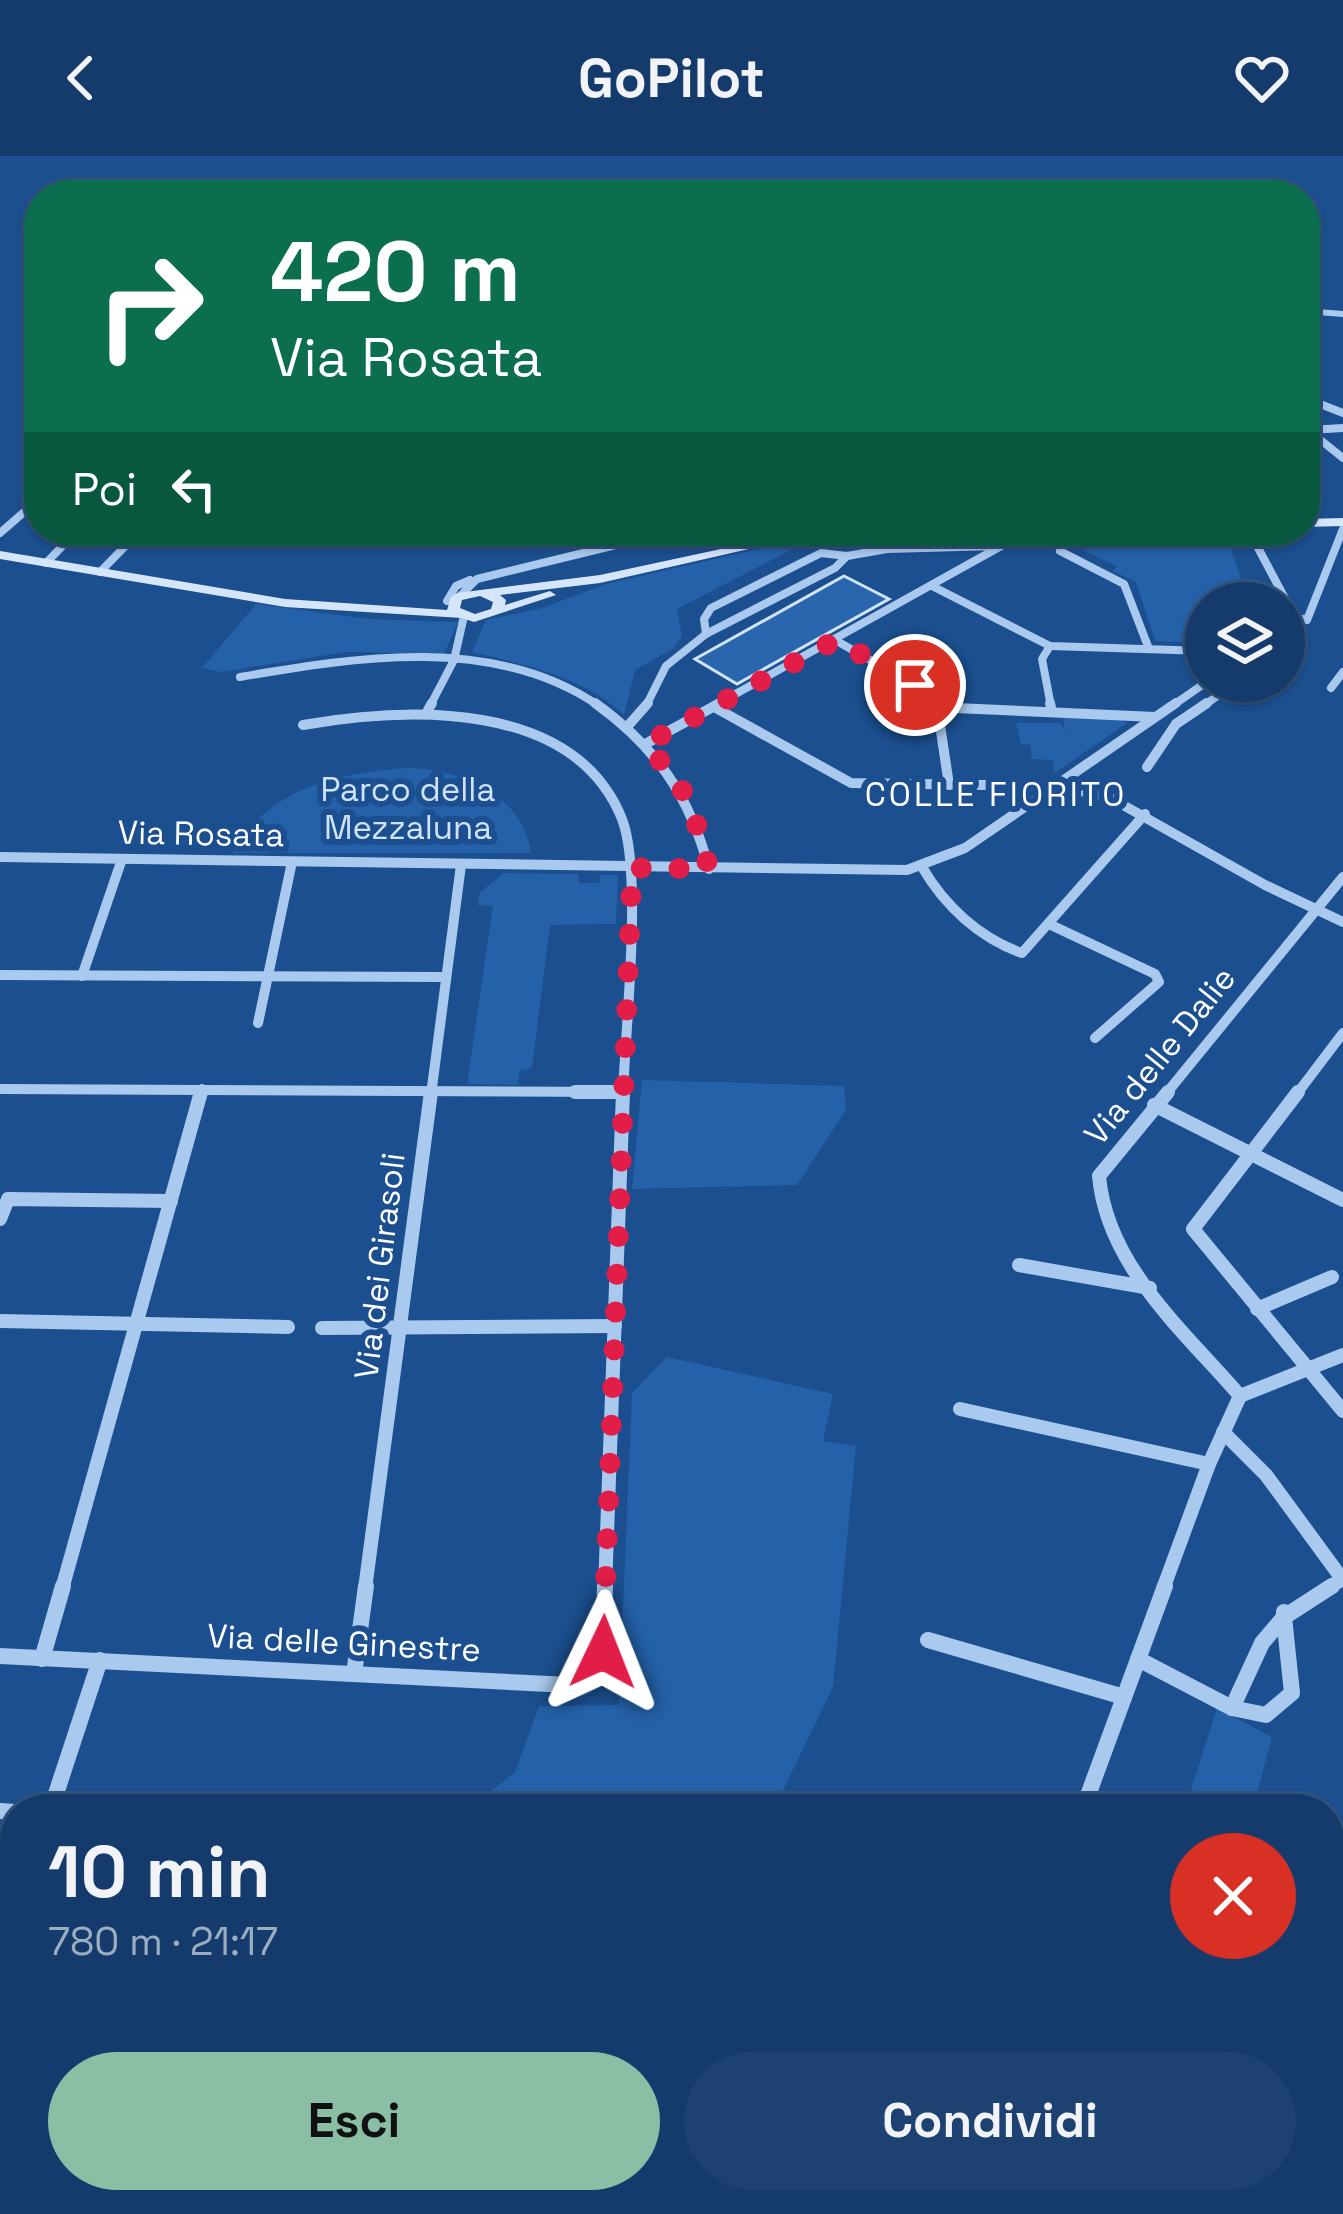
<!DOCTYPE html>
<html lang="it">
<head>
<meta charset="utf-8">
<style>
	:root { --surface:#143b6b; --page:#1d4271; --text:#f1f3f6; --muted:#9dadc1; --line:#33557e; --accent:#8abfa5 }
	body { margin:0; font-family:"Space Grotesk",sans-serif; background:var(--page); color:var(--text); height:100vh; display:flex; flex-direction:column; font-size:45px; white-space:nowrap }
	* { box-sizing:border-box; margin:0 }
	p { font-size:39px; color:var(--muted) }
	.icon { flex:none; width:66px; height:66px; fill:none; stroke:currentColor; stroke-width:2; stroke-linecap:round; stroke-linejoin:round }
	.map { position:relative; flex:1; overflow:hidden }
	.drawer { position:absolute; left:0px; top:1638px; width:1344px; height:420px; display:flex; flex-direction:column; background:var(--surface); border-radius:48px 48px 0 0; box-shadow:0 3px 9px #0004,0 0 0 3px var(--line) }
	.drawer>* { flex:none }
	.hud { position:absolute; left:24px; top:24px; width:1296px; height:366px; border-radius:48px; box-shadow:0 3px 9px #0004,0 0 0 3px var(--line); background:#0b6e4f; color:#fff; overflow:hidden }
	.tools { position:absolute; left:1185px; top:426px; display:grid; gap:24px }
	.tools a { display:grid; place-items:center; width:120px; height:120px; border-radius:50%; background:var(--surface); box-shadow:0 3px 9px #0004,0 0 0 3px var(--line); font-size:60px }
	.pin { position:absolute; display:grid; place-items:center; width:102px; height:102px; color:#fff; margin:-51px; border:6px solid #fff; border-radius:50%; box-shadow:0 3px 12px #0007 }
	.me { position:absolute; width:132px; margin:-66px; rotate:2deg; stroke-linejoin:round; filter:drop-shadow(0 0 9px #0008) }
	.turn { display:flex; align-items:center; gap:42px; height:252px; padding:0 48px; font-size:54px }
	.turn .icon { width:156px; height:156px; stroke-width:2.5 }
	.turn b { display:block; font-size:84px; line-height:102px }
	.then { display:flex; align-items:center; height:114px; padding:0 48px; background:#0003; gap:24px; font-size:45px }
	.round { display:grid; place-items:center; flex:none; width:126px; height:126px; border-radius:63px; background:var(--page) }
	.summary { display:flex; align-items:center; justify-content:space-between; height:204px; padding:0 48px }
	h1 { font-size:72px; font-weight:700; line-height:90px }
	.cta { display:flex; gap:24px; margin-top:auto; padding:24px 48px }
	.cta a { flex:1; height:138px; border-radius:72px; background:var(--accent); color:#111; font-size:48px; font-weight:700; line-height:138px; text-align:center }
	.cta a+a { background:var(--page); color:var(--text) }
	header { display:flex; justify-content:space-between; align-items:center; height:156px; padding:0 48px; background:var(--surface); font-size:54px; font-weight:700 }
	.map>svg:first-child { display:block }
</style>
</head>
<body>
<header><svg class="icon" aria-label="back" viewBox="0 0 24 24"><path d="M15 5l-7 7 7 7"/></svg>GoPilot<svg class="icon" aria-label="heart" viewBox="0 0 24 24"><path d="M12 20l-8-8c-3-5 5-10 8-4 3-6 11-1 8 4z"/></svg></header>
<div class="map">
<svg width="1343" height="2058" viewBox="0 0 1343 2058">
	<rect width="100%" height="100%" fill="#1b4f8f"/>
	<!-- green -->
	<g fill="#2461a8">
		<polygon points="1235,378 1247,387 1231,394 1247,439 1271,447 1206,447 1206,487 1155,485 1136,426 1113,415 1118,411 1054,380"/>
		<path d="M820 379 677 453 682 480 674 492 635 514 624 559C582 520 526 509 472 496L486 464 542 452 606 428Z"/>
		<polygon points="256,448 368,463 458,466 444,498 346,496 221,516 202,512"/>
		<polygon points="1063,562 1120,563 1127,567 1055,617 1052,604 1032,603 1030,589 1021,588 1016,567 1061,567 1065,576"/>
		<path d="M407 612C461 613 523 638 531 697H232C269 631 338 617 407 612Z"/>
		<polygon points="504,717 578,718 579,727 599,727 601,719 618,719 616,768 550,769 532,912 520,914 517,929 467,928 493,750 477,749 480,736"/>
		<polygon points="642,924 844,930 846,954 797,1029 632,1033"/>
		<polygon points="667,1201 833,1238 823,1285 856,1290 833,1531 774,1653 469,1653 515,1616 539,1550 619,1549 632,1237"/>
		<polygon points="1217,1552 1272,1581 1253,1653 1185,1653"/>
		<polygon points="1329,1702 1343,1752 1343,1983 1329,1996"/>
		<polygon points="224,2043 400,2043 384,2058 236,2058"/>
		<polygon points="1061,2043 1277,2043 1261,2058 1056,2058"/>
	</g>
	<!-- building -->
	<polygon fill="#2a66ad" stroke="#cfe3fa" stroke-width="3" points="844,420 889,443 737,528 695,503"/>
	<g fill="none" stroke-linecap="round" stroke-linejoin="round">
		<!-- street-far4 -->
		<polyline stroke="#a9c9ee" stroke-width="6" points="1305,155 1343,158"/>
		<!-- street-far3 -->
		<g stroke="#a9c9ee" stroke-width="8">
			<polyline points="1320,248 1343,257"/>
			<polyline points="1308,274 1343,302"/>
			<polyline points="1308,274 1343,272"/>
			<polyline points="1249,375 1289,450 1291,461 1284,472"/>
			<polyline points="0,377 39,343"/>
			<polyline points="1060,395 1124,428 1149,493"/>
			<polyline points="46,407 77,375"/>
			<polyline points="100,416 140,375"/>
			<polyline points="932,430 1050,490 1206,495"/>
			<polyline points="461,439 477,423 673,375"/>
			<polyline points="447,445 456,430 470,424"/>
			<polyline points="1307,464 1343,373"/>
			<polyline points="706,478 704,463 711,452 821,397 847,400 887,393 998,390"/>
			<polyline points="835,484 951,550"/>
			<polyline points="1050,490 1042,503 1051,550"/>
			<polyline points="1284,492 1304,463"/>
			<path d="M240 521C356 501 495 478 599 550"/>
			<polyline points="1331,532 1343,516"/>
			<polyline points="430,550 454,504 464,460"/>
			<polyline points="646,550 666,510 706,478 835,412 847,400"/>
			<polyline points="714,550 1028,375"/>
			<polyline points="1172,550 1208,525"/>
			<polyline points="1203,550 1239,525"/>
		</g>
		<!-- street-far2 -->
		<g stroke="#a9c9ee" stroke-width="10">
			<path d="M595 547C656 591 690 640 709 713"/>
			<polyline points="946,547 955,552 1155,561"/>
			<polyline points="1050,547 1052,556"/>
			<polyline points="714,551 851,627 1055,630 1107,640 1265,729 1343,766"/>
			<polyline points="428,554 432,547"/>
			<path d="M303 569C407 551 574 543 622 663 643 717 625 875 623 939"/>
			<polyline points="627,571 648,547"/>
			<polyline points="647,587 720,547"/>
			<polyline points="1147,611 1176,568 1207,547"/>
			<polyline points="949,629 940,569 955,552"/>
			<polyline points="0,701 907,714 965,692 1176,547"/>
			<path d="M922 711C945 750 979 782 1022 797L1145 658"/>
			<polyline points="1051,769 1155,818 1159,826 1095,882"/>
			<polyline points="0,819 445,821"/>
			<polyline points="82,820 122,703"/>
			<polyline points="258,867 292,706"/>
			<polyline points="0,933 622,936"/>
			<polyline points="200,939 202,933"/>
			<polyline points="431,939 461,709"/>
			<polyline points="1165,939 1343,721"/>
			<polyline points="1296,939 1343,877"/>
		</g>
		<!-- street-far1 -->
		<g stroke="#a9c9ee" stroke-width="14">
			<polyline points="575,936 622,936"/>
			<path d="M1168 936 1099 1020C1107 1110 1184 1175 1240 1240"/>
			<polyline points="1298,936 1193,1073 1343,1255"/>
			<polyline points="1154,949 1343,1044"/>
			<polyline points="0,1063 8,1043 171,1045"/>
			<polyline points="1019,1109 1150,1132"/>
			<polyline points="1257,1153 1332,1121"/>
			<polyline points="0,1165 288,1171"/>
			<polyline points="322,1172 615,1170"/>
			<polyline points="960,1253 1209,1308"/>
			<polyline points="1223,1276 1266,1319 1343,1424"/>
			<polyline points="62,1433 201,936"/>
			<polyline points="365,1433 431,936"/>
			<polyline points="605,1433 623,936"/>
			<polyline points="1163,1433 1209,1308 1240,1240 1343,1199"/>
			<polyline points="1326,1433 1343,1423"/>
		</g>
		<!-- street -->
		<g stroke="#a9c9ee" stroke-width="16">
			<polyline points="1284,1456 1284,1461"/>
			<polygon points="1284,1461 1292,1537 1266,1559 1232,1552 1262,1487"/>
			<polyline points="1284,1461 1332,1430"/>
			<polyline points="928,1484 1124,1541"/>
			<path d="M0 1500 569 1529C613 1514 603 1469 605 1430"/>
			<polyline points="42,1503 63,1430"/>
			<polyline points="1138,1503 1232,1552"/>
			<polyline points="354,1518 366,1430"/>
			<polyline points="51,1653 100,1504"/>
			<polyline points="1083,1653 1165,1430"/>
			<polyline points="0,1655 15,1656"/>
			<polyline points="0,1829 15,1777"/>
			<polyline points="722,2043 779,2058"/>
			<polyline points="939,2058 944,2043"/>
		</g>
		<!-- secondary -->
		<g fill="#d6e6fa" fill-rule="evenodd">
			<polygon points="1343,362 1343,370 1305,371 1305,363"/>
			<path d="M805 375H828L600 427 500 439 506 444 505 449 550 435 556 439 474 466 462 462 285 451 0 403V395L285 443 447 454 451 441 457 437 600 419ZM480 440 493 446 491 453 475 458 460 452 462 444Z"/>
		</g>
	</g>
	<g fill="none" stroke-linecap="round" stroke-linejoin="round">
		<!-- route -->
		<polyline stroke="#e11d48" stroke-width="21" stroke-dasharray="0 37.8" points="603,1496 632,712 709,713 690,645 647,587 836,484 915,529"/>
	</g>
	<g text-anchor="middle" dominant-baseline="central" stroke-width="12" stroke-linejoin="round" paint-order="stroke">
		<!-- park labels -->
		<g font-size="33" fill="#cfe3fa" stroke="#1b4f8f">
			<text x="408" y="634">Parco della<tspan x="408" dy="38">Mezzaluna</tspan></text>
		</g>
		<!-- far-quarter labels -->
		<g font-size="33" letter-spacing="3" fill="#fff" stroke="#1b4f8f">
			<text x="996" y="639">COLLE FIORITO</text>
		</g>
		<!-- street labels -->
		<g font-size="33" fill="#fff" stroke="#1b4f8f">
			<text transform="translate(201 678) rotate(1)">Via Rosata</text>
			<text transform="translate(1160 900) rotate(-51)">Via delle Dalie</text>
			<text transform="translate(380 1110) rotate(-83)">Via dei Girasoli</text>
			<text transform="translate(344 1487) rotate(3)">Via delle Ginestre</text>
		</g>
	</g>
</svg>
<div class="tools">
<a><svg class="icon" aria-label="layers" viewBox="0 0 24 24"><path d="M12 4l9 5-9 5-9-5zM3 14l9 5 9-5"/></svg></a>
</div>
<div class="pin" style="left:915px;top:529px;background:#d93025"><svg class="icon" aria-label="arrive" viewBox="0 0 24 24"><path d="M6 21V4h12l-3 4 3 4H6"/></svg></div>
<svg class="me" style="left:603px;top:1496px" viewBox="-20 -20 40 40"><path d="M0-17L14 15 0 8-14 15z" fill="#e11d48" stroke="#fff" stroke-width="4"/></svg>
<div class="hud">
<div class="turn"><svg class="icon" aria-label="right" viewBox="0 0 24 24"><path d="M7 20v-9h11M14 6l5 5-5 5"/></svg><div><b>420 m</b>Via Rosata</div></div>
<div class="then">Poi<svg class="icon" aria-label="left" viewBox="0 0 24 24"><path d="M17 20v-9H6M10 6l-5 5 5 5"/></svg></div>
</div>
<section class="drawer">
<div class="summary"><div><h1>10 min</h1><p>780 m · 21:17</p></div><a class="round" style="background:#d93025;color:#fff"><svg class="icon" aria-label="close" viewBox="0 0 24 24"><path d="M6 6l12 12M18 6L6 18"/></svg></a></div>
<div class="cta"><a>Esci</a><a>Condividi</a></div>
</section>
</div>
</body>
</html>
